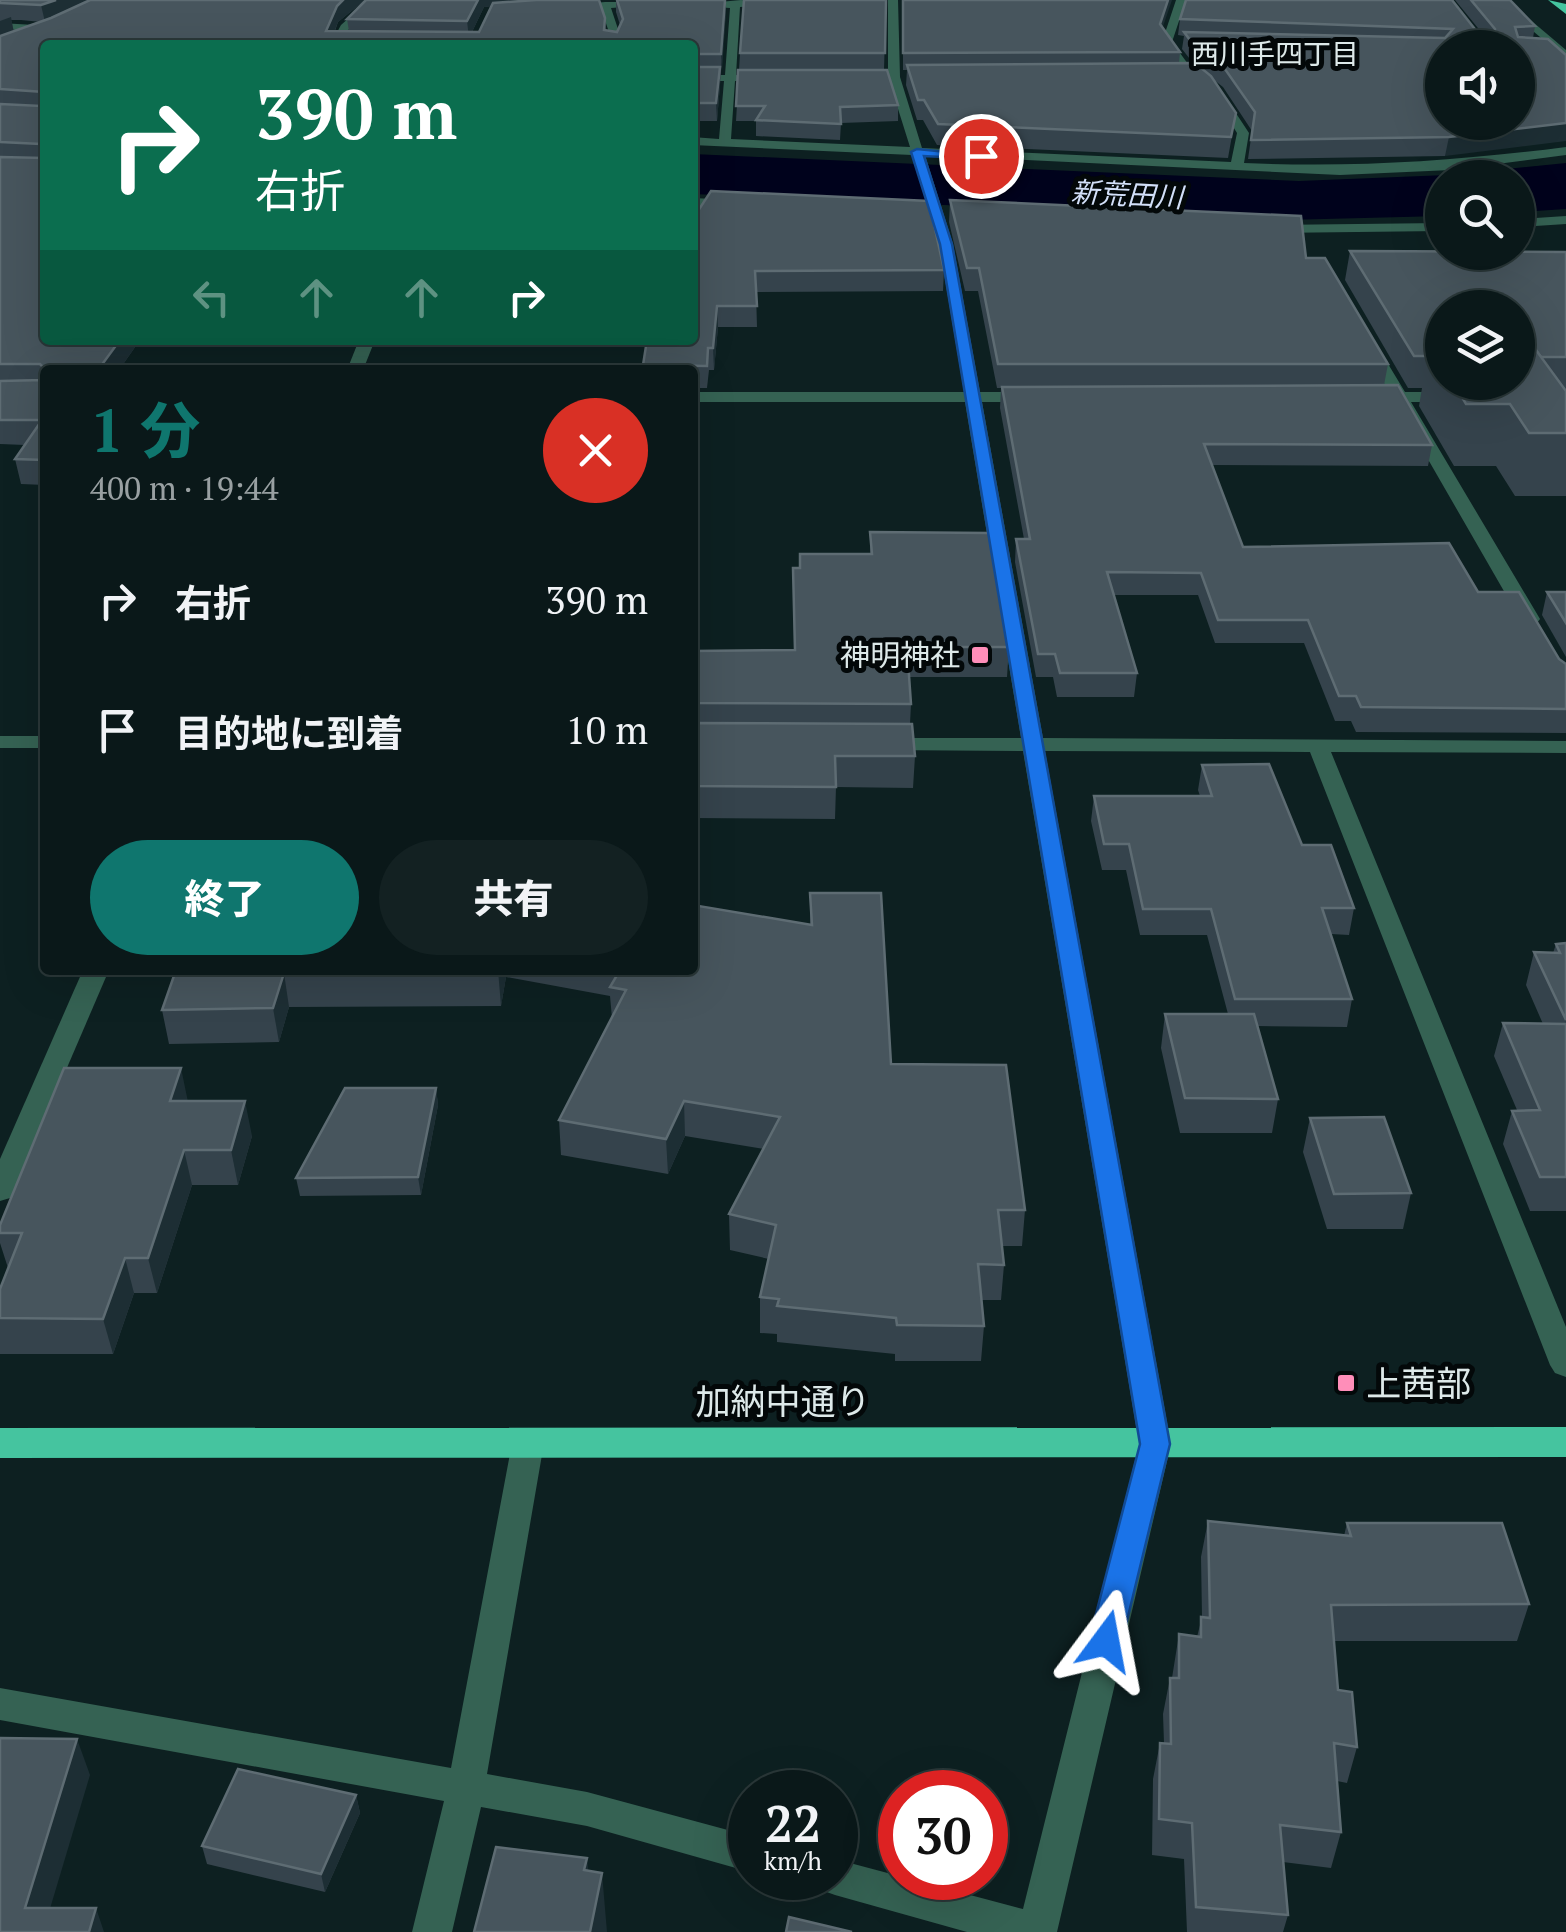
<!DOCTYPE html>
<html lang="ja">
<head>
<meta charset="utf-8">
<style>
	:root { --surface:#0a1819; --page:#132122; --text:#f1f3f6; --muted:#99a0a2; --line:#2a3738; --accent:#0f766e }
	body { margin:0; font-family:"PT Serif","Noto Sans JP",serif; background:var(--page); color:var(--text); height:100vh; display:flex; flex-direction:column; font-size:38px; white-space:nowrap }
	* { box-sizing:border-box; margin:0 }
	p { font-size:32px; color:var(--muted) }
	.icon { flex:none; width:55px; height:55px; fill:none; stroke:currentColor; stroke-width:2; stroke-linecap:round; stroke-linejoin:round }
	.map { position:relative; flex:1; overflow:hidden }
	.side { position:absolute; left:40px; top:365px; width:658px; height:610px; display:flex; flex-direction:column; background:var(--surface); border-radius:10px; box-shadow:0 10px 40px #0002,0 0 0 2px var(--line) }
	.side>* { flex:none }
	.hud { position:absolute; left:40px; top:40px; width:658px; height:305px; border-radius:10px; box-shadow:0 10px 40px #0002,0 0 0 2px var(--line); background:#0b6e4f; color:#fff; overflow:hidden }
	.tools { position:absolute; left:1425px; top:30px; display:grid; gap:20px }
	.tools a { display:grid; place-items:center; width:110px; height:110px; border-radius:50%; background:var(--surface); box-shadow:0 10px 40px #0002,0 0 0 2px var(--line); font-size:50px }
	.speed { position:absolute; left:728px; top:1770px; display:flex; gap:20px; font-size:50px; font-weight:700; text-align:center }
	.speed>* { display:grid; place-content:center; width:130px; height:130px; border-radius:50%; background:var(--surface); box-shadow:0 10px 40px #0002,0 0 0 2px var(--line); line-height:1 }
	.speed small { font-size:25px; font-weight:400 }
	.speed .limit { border:15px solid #d22; background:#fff; color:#111 }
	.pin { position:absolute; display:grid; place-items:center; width:85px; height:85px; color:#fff; margin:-42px; border:5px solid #fff; border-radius:50%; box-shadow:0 2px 10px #0007 }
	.me { position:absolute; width:110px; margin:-55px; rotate:13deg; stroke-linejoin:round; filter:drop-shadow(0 0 8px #0008) }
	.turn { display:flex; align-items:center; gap:35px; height:210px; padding:0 50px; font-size:45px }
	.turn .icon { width:130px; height:130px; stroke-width:2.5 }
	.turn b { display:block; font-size:70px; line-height:85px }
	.lanes { display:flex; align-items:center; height:95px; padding:0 50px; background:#0003; justify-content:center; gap:50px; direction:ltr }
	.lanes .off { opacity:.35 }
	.round { display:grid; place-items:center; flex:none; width:105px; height:105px; border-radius:52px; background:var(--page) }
	.overview { display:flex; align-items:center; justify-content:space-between; height:170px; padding:0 50px }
	h1 { font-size:60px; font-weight:800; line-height:75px; color:var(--accent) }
	.button { display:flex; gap:20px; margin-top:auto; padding:20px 50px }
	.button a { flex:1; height:115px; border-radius:60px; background:var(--accent); color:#fff; font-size:40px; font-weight:800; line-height:115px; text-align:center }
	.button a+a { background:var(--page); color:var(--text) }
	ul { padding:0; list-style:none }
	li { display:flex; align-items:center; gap:30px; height:130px; padding:0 50px }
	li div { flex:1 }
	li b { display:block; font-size:38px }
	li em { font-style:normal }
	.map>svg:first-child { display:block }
</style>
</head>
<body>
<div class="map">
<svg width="1566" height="1932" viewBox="0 0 1566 1932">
	<rect width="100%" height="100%" fill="#0d2021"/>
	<!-- water -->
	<polygon fill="#00021c" points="693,154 1299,181 1447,175 1566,163 1566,209 1518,212 1518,178 1442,178 1442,216 1285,220 693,194"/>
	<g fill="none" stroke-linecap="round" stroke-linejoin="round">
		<!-- lane -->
		<polygon fill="#356253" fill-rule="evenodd" points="0,23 52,26 57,29 52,32 0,29"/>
		<!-- street -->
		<g fill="#356253" fill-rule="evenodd">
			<polygon points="369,0 380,0 349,29 340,45 330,45 341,25"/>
			<path d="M741 0 781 4 740 7 736 75 778 78 735 81 731 139 910 147 888 77V0H898L900 77 922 148 1231 162 1237 133 1212 93 1180 68 1162 42 1176 0H1186L1172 42 1188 64 1220 89 1249 133 1244 163C1353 168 1458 161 1566 147V155L1451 170 1340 175 925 155 953 244 980 392H1031L1039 397 1031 402H982L1043 738 1566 741V753L1331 752 1566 1327V1377L1555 1373 1550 1365 1310 752 1045 751 1171 1444 1057 1932H967L835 1895 821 1890 816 1878H835V1859L1023 1909 1139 1444 1023 751 882 750 871 744 882 738H1021L965 402H692V392H964L939 244 912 155 692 145V137L719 139 724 81H692V75H725L730 8 686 5Z"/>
			<polygon points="1496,0 1507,0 1566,50 1566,59"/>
			<polygon points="605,2 646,2 651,5 611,8 620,35 618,45 608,45 610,35 601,9 561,6"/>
			<polygon points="692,198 737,200 744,204 737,208 692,206"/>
			<polygon points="1566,216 1566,224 1518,227 1518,219"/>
			<polygon points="1442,223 1442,231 1272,233 1265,229 1272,225"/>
			<polygon points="359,340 375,340 363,370 347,370"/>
			<polygon points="1366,344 1376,344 1405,392 1451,392 1459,397 1451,402 1411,402 1540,619 1537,623 1530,625 1520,619 1395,402 1371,402 1363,397 1371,392 1389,392 1363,347"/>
			<rect x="0" y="736" width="45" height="12"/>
			<polygon points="83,970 109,970 14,1191 10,1198 0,1201 0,1159"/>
			<polygon points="528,1430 539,1434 544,1443 487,1774 587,1792 750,1836 750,1872 587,1826 481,1807 452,1932 412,1932 444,1801 0,1720 0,1688 451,1768 512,1443 517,1434"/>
		</g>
		<!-- highway -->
		<g fill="#45c49f" fill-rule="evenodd">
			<polygon points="1548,0 1566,4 1566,14"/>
			<polygon points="1566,1427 1566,1457 0,1458 0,1428"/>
		</g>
	</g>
	<!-- wall -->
	<g fill="#35434c" fill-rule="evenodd">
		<path d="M0 0H365L338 22 335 31H349L347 19 366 0H599L605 18 606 30 617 32 620 25 616 12V0L726 11 717 121H692V45H45V340H140L119 370H45V485L21 484 15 459 25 445 0 444ZM492 6 479 32H472L484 7ZM11 20H21L41 22 14 31Z"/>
		<polygon points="886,0 884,70 898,105 898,121 841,123 840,140 756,136 756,121 736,121 740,53"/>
		<polygon points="903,0 1163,28 1180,52 1179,63 1193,63 1182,49 1184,36 1178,35 1180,19 1452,0 1478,33 1482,33 1455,0 1510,0 1535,26 1533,38 1445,156 1248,159 1252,131 1223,87 1214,80 1236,113 1228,158 937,145 923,120 917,120 906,85 907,70 903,70"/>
		<polygon points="950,200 1306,258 1388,364 1384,385 1432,445 1428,466 1212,465 1243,547 1478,592 1566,664 1566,733 1356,732 1351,721 1335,721 1304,643 1215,643 1198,595 1114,595 1137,673 1134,697 1057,697 1053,677 1036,677 1015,562 1016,539 1024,539 1000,408 1001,388 997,388 978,291 965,291 949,222"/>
		<polygon points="692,220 944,270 943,291 756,292 757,327 718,327 714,370 709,370 707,388 692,388 692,370 643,370 643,365"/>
		<path d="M1350 251 1566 252V389H1565L1566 391V496H1515L1496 466H1454L1419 406 1422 388H1408L1345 280ZM1442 308 1518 382H1442Z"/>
		<polygon points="870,532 1009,647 1007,677 909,677 911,704 910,724 915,756 913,788 836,787 835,819 692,818 692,651 794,650 793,568 800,568 870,554"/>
		<polygon points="1547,592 1566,592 1566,657 1542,615"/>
		<polygon points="1202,765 1302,845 1354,908 1349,935 1331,934 1352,999 1347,1027 1257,1026 1278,1099 1272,1133 1180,1133 1161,1048 1165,1014 1228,1014 1207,935 1140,935 1126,870 1102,870 1091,821 1094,796 1200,796 1198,790"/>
		<polygon points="810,893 891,1064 1025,1210 1022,1246 1002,1246 1004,1265 1001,1300 981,1300 984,1326 981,1361 895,1361 895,1354 777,1342 777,1334 760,1333 760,1297 769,1259 730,1250 729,1214 764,1149 685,1136 668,1174 561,1155 559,1120 612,1018 610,996 506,977 501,1006 289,1007 279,1042 169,1044 162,1010 176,970 692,970 810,925"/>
		<polygon points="1566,943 1566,1211 1530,1211 1503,1144 1512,1111 1517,1110 1494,1056 1503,1023 1543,1024 1526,985 1534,952 1553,953 1556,944"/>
		<polygon points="436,1088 438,1105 421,1195 300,1196 296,1178"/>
		<polygon points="188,1101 252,1136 238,1185 192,1185 157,1293 134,1293 113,1354 0,1354 0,1289 8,1268 0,1243 0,1225"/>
		<polygon points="1310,1118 1411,1193 1403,1229 1327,1229 1303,1152"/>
		<polygon points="1208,1521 1344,1536 1347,1523 1529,1604 1517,1641 1334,1641 1338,1690 1357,1747 1347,1783 1337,1781 1341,1832 1331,1868 1283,1862 1288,1915 1283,1932 1187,1932 1184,1859 1152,1855 1153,1779 1160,1743 1164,1743 1163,1714 1170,1678 1172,1678 1179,1634 1197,1637 1202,1617 1201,1557"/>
		<polygon points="356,1795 360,1813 325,1892 207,1864 202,1846"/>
	</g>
	<!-- shaded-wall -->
	<g fill="#1d2e34">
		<polygon points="56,0 102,0 45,22 41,5"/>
		<polygon points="343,0 365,0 338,22 329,45 326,31 337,6"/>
		<polygon points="478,0 549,0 484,7 469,38 467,21"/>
		<polygon points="726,0 726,11 722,71 721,54"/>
		<polygon points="1168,0 1172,0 1158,41 1160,24"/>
		<polygon points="11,17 14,34 0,40 0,21"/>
		<polygon points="720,67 720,85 717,121 716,103"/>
		<polygon points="1566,123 1566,141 1445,156 1449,137"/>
		<polygon points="717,306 718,327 714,370 713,348"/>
		<polygon points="120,340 140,340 119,370 98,370"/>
		<polygon points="695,515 695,543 692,580 692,541"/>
		<polygon points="498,970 505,970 506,977 501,1006"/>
		<polygon points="284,973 289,1007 279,1042 273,1008"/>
		<polygon points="181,1068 188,1102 170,1101"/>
		<polygon points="436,1088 438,1105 421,1195 418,1177"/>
		<polygon points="245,1101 252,1136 238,1185 231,1150"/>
		<polygon points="684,1101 685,1136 668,1174 666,1139"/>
		<polygon points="184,1150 192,1185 157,1293 148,1258"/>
		<polygon points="125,1258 134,1293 113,1354 103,1319"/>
		<polygon points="77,1739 90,1775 43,1932 25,1908"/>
		<polygon points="356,1795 360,1813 325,1892 321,1874"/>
		<polygon points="587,1858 593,1915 602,1873 607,1932 590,1932 584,1870"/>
		<polygon points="96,1908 104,1932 89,1932"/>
	</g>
	<!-- building -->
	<g fill="#47555d" stroke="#5e6c73" stroke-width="2.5" fill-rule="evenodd">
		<polygon points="0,0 56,0 41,5 0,3"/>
		<polygon points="90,0 343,0 337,6 326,31 479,32 493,3 536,0 599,0 605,18 604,30 617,32 623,19 617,0 725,0 721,54 692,54 692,45 45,45 45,102 44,92 0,89 0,36 51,18"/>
		<polygon points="366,0 478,0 467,21 347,19"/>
		<polygon points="744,0 886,0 885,53 740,53"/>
		<polygon points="903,0 1168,0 1160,24 1180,52 903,53"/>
		<path d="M1186 0H1452L1478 33 1495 34V29L1471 0H1510L1535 26 1515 27 1518 37 1548 39 1566 55V123L1449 137 1251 140 1255 112 1225 69 1193 44 1184 32 1445 38 1453 29 1180 19ZM1442 48H1518V122H1442Z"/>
		<polygon points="1195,63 1211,76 1236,113 1231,137 938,124 924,100 918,100 907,65"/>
		<polygon points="692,67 720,67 716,103 692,103"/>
		<polygon points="738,70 887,70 898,105 840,107 841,124 756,120 765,106 736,106"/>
		<polygon points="45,102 45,340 120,340 98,370 45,370 45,460 15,459 42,420 0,420 0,381 43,380 44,368 40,364 0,364 0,157 44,158 41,144 0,142 0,104 41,106"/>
		<polygon points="711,191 929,201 944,270 755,271 757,306 717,306 713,348 708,348 707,366 643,365 647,340 692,340 692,220"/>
		<polygon points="950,200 1301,216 1306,258 1325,258 1388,364 998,364 979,268 967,268"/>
		<polygon points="1350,251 1566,252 1566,357 1541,357 1533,346 1518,346 1518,308 1442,308 1442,346 1430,346 1428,356 1414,356"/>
		<polygon points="1430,346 1442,346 1442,366"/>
		<polygon points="1518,346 1533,346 1566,391 1566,433 1529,433 1510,404 1466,404 1453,382 1518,382"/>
		<polygon points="1398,385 1432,445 1204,444 1243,547 1449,543 1478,592 1519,592 1559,659 1566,664 1566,709 1361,707 1356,696 1339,696 1308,620 1218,620 1201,573 1107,572 1137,673 1060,673 1055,654 1038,654 1016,539 1030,539 1002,387"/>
		<polygon points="870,532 989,533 1009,647 907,647 911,704 692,703 692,651 795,650 793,568 800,568 800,554 872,554"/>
		<polygon points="1547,592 1566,592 1566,623"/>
		<polygon points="692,723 912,724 915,756 835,756 836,787 692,786"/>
		<polygon points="1269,764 1302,845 1331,845 1354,908 1322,908 1352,999 1235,999 1211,909 1143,909 1129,844 1104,844 1094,796 1212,796 1202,765"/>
		<polygon points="810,893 881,893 891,1064 1006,1065 1025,1210 998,1210 1004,1265 978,1264 984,1326 897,1325 896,1318 777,1306 779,1299 760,1297 776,1225 729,1214 780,1117 684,1101 666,1139 559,1120 626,990 610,987 620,970 692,970 692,917 699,906 812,925"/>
		<polygon points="1566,943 1566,1020 1534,952 1560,953 1556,944"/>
		<polygon points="176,970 498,970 497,973 284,973 273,1008 162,1010"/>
		<polygon points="1165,1014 1254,1014 1278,1099 1185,1098"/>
		<polygon points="1503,1023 1566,1024 1566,1177 1540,1177 1512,1111 1540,1110"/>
		<polygon points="64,1068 181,1068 170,1101 245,1101 231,1150 184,1150 148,1258 125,1258 103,1319 0,1318 0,1289 22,1233 0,1233 0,1225"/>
		<polygon points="345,1088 436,1088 418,1177 296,1178"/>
		<polygon points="1384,1117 1411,1193 1334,1194 1310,1118"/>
		<polygon points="1208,1521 1351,1536 1347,1523 1502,1523 1529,1604 1331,1605 1338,1690 1352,1692 1357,1747 1334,1743 1341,1832 1280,1825 1288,1915 1196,1907 1192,1823 1159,1819 1160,1743 1171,1744 1170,1678 1179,1678 1179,1634 1201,1637 1201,1617 1210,1618"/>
		<polygon points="0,1738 77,1739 25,1908 96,1908 89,1932 0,1932"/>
		<polygon points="238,1769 356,1795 321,1874 202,1846"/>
		<polygon points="496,1847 587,1858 584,1870 602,1873 590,1932 474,1932"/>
		<polygon points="789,1917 852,1932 786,1932"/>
	</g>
	<!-- route -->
	<polygon fill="#1a73e8" stroke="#114b97" stroke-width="2.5" points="917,149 987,156 981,159 924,156 952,244 1170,1444 1122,1641 1117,1651 1106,1655 1094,1651 1089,1641 1140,1444 940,244 911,152"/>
	<!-- markers -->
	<g fill="#ff8eb9" stroke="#030809" stroke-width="4">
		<rect x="970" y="645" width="20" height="20" rx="5"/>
		<rect x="1336" y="1373" width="20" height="20" rx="5"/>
	</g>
	<g text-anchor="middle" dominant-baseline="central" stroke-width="10" stroke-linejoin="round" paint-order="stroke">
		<!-- far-neighbourhood labels -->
		<g font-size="28" fill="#dde9e9" stroke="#030809">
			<text x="1275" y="53">西川手四丁目</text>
		</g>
		<!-- far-water labels -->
		<g font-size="28" font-style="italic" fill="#d2dff8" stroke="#030809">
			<text transform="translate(1127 194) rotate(3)">新荒田川</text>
		</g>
		<!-- poi labels -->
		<g font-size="30" fill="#dde9e9" stroke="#030809" text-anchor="end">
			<text x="960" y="655">神明神社</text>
		</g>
		<!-- near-poi labels -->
		<g font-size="35" fill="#dde9e9" stroke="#030809" text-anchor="start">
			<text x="1366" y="1383">上茜部</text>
		</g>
		<!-- near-street labels -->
		<g font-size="35" fill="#dde9e9" stroke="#030809">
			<text x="783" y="1401">加納中通り</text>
		</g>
	</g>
</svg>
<div class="tools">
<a><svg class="icon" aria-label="sound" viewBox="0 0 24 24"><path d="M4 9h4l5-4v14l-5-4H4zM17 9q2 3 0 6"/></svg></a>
<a><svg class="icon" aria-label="search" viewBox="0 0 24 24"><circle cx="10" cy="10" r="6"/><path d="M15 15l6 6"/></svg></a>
<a><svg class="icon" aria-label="layers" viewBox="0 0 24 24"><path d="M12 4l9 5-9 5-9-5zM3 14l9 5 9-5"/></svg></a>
</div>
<div class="speed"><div>22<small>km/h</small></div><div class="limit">30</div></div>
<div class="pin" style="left:981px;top:156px;background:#d93025"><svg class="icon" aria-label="arrive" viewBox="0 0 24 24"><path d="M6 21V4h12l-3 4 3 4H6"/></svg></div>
<svg class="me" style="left:1106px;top:1641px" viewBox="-20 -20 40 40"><path d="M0-17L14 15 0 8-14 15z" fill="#1a73e8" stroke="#fff" stroke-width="4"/></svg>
<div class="hud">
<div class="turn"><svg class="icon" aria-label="right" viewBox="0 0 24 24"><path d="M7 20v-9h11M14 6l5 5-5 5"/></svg><div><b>390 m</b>右折</div></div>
<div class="lanes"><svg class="icon off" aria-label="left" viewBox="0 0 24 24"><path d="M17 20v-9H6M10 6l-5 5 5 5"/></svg><svg class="icon off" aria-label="ahead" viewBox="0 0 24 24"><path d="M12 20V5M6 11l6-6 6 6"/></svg><svg class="icon off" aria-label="ahead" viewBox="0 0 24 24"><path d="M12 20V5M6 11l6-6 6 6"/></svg><svg class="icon" aria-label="right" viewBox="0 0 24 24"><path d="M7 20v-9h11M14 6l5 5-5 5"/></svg></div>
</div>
<section class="side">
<div class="overview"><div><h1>1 分</h1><p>400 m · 19:44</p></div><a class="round" style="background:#d93025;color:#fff"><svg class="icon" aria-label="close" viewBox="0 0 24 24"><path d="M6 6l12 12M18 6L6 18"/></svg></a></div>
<ul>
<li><svg class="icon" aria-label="right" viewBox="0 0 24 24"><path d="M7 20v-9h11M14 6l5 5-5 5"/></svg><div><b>右折</b></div><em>390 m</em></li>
<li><svg class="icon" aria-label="arrive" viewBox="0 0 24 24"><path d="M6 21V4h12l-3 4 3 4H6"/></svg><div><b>目的地に到着</b></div><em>10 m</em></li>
</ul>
<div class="button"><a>終了</a><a>共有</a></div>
</section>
</div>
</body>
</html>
